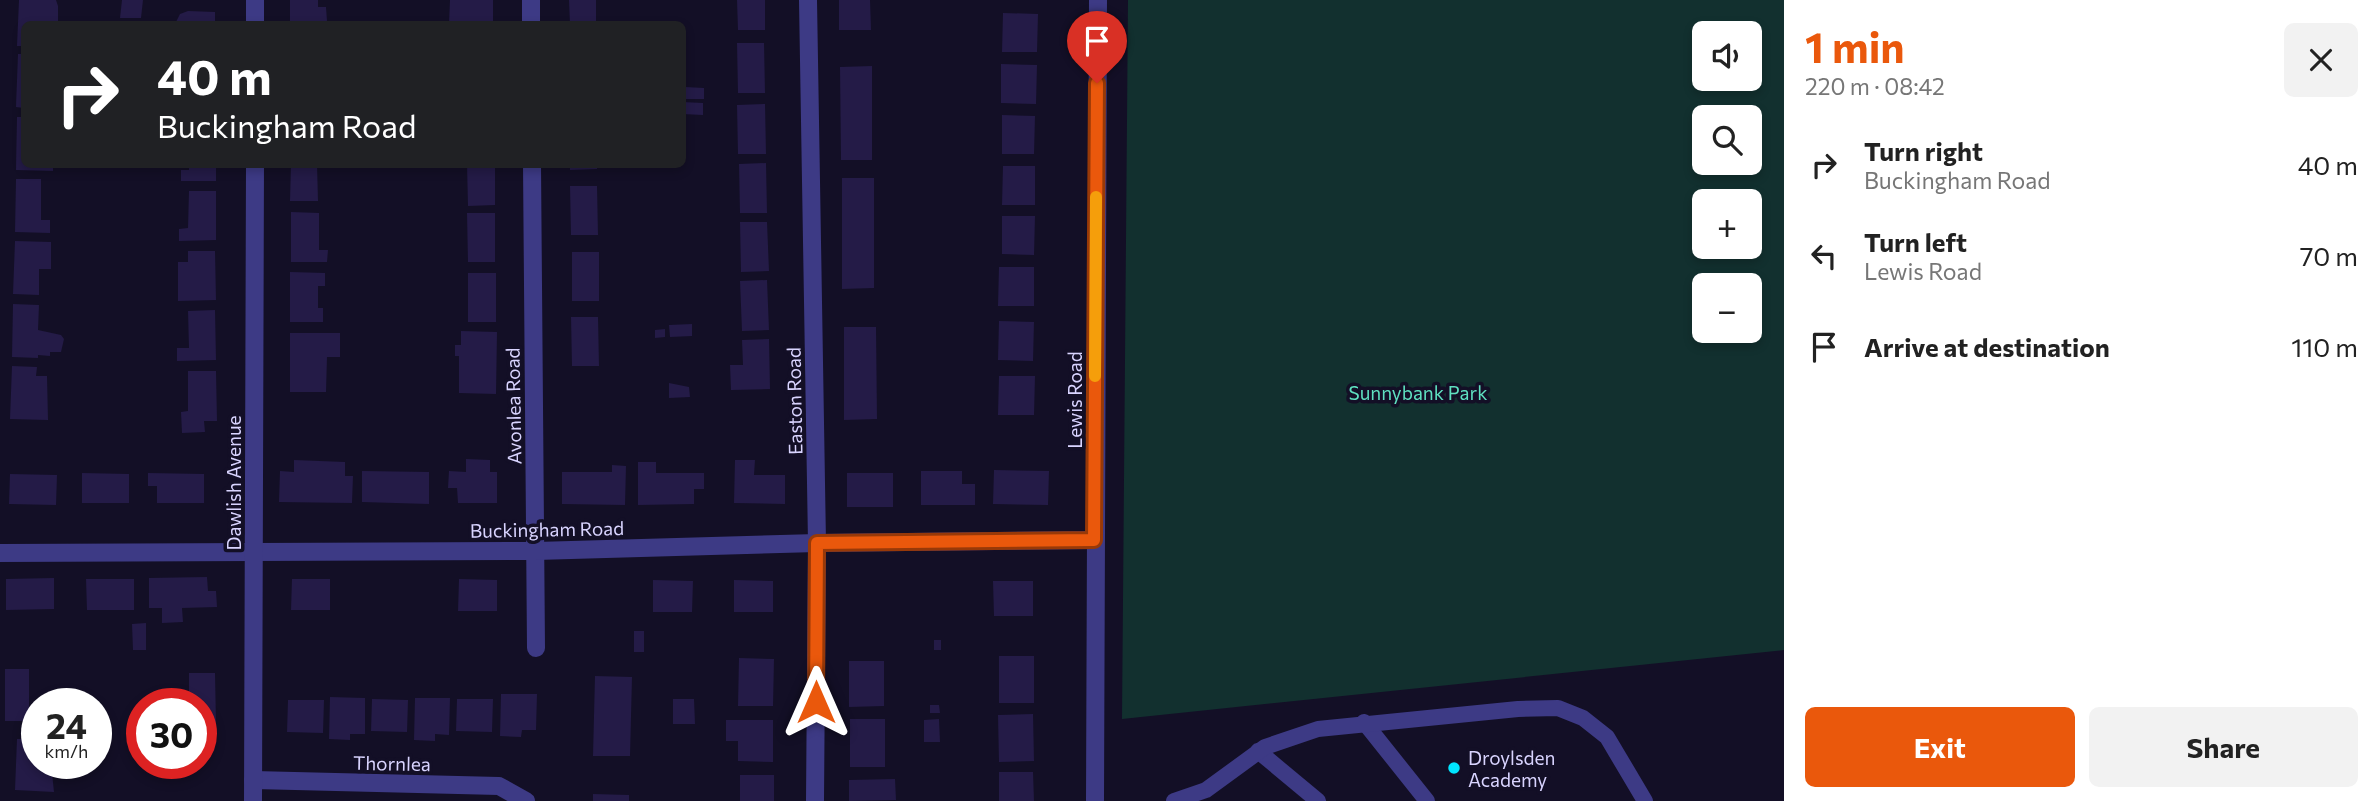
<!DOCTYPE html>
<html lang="en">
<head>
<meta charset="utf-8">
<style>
	:root { --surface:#fff; --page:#f2f2f2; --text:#222; --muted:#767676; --accent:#ea580c }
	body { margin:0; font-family:Commissioner,sans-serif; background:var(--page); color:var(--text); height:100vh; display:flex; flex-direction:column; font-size:26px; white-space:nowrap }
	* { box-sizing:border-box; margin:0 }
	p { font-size:23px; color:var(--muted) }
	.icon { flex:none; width:38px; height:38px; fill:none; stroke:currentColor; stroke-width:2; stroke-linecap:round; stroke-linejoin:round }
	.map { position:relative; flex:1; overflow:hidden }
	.sheet { display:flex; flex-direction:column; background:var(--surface); width:595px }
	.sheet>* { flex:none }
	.guide { position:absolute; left:21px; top:21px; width:665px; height:147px; border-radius:10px; box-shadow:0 4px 10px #0003; background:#202124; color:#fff; overflow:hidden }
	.buttons { position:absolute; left:1692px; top:21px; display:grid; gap:14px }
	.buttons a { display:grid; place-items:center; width:70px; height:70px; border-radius:10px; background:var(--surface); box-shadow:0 4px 10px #0003; font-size:35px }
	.speed { position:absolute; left:21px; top:688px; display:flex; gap:14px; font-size:35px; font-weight:700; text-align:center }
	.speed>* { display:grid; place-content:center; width:91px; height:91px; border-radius:50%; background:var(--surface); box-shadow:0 4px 10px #0003; line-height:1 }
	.speed small { font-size:18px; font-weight:400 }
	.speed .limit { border:10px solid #d22; background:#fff; color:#111 }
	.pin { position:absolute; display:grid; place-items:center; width:60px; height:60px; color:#fff; margin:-72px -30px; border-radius:50% 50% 50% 0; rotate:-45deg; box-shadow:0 0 7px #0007 }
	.pin .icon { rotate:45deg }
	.me { position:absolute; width:77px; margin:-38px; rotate:0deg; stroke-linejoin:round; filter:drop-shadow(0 0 5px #0008) }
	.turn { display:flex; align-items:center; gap:24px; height:147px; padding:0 21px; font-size:32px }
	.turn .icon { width:91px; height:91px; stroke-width:2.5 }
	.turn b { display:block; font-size:49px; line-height:60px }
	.round { display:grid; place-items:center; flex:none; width:74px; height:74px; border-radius:10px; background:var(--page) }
	.overview { display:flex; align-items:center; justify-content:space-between; height:119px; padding:0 21px }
	h1 { font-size:42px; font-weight:700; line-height:52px; color:var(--accent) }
	.action { display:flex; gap:14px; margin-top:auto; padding:14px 21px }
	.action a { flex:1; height:80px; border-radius:10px; background:var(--accent); color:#fff; font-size:28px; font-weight:700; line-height:80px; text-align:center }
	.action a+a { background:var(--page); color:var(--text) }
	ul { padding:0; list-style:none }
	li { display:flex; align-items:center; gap:21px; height:91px; padding:0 21px }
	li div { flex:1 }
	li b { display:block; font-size:26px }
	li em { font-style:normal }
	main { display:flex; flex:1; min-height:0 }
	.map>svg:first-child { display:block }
</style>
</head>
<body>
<main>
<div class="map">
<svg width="1784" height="801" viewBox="0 0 1784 801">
	<rect width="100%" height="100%" fill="#130f26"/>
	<!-- green -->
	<path fill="#12302f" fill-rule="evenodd" d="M1128 0H1784V650L1122 719ZM1704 33H1750V79H1704ZM1704 117H1750V163H1704ZM1704 201H1750V247H1704ZM1704 285H1750V331H1704Z"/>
	<!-- building -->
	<g fill="#241b47">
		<polygon points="19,0 56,0 58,6 58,24 24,24 24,46 17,46"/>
		<polygon points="122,0 143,0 141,18 120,18"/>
		<polygon points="290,0 318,0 318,7 326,7 327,21 290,22"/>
		<polygon points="450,0 493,0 493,24 449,24"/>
		<polygon points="569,0 596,0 596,24 570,24"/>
		<polygon points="737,0 765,0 765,30 738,30"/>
		<polygon points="839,0 870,0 871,30 839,30"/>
		<polygon points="188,11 215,12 215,24 175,24 180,14"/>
		<polygon points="1003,13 1038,14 1037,52 1002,52"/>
		<polygon points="737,43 764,43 765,93 738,93"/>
		<polygon points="18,54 24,54 24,108 16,107"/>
		<polygon points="1001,64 1037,65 1036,104 1001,103"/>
		<polygon points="872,66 872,160 841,160 840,67"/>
		<polygon points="685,87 704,88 704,99 684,99"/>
		<polygon points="682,102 703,103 703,115 682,114"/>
		<polygon points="765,104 766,154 738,154 737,105"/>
		<polygon points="1002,115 1035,116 1034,154 1002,154"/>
		<polygon points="17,117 24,117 24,164 53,164 53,171 16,170"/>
		<polygon points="766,163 767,213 740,213 739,164"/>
		<polygon points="189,164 216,164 216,181 181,181 181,170 189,170"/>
		<polygon points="291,164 317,164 318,201 290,201"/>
		<polygon points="467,164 495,164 495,205 468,206"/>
		<polygon points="570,164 597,164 597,169 570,170"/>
		<polygon points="1003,166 1035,166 1035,205 1002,205"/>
		<polygon points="842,178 874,178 874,288 842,289"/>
		<polygon points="16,179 41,179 41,220 50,220 50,233 15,232"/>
		<polygon points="570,186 597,186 598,235 571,235"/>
		<polygon points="189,191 216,191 216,240 179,241 179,229 188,228"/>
		<polygon points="291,212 319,213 319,250 328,250 327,262 291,262"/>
		<polygon points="467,213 495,213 495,262 468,262"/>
		<polygon points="1002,216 1035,216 1034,255 1002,254"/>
		<polygon points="740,222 767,222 769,271 741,272"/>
		<polygon points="15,241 51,242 51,269 39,269 39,295 13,294"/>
		<polygon points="188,251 215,251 216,300 178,301 178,262 188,262"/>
		<rect x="572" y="252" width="27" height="49"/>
		<polygon points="999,267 1034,267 1034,306 998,306"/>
		<polygon points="290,272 325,273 325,286 318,286 318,308 323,308 323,322 290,322"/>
		<rect x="468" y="273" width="28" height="49"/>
		<polygon points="767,280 769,330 742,331 740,281"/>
		<polygon points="13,304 39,305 38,330 61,335 64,339 61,352 50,352 50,356 38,355 38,358 12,357"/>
		<polygon points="215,310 216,360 177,361 177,348 189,348 188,311"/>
		<polygon points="571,317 598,317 599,366 572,366"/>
		<polygon points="999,321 1034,322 1033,361 998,360"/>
		<polygon points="692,324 692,336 670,337 669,325"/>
		<polygon points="844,327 876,327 877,419 844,420"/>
		<polygon points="665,329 665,337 655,338 655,330"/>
		<polygon points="461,331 497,332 496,394 459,393 459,356 455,356 455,345 461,345"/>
		<polygon points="290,333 340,333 340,357 327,357 326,392 290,392"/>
		<polygon points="769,339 770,389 731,390 730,365 743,365 742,340"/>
		<polygon points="12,366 37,367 36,376 47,376 48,420 10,419"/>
		<polygon points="188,371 216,371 217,421 204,421 205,432 182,433 181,412 188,411"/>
		<polygon points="999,376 1035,376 1034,415 998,415"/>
		<polygon points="669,383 689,387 690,397 669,398"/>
		<polygon points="466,459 490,460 490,472 497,472 497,503 458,503 457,488 448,488 449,471 466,472"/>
		<polygon points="294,460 345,462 345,476 353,476 352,503 279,502 280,471 294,472"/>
		<polygon points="735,460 755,460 754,475 785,475 785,504 734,503"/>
		<polygon points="638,462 656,462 656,473 704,473 704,489 694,489 694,504 638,505"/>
		<polygon points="612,465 626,466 625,505 562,504 562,472 612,472"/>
		<polygon points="994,470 1049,471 1048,505 993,504"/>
		<polygon points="362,471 429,472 429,504 362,502"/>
		<polygon points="921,471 962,471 962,484 975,484 975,505 921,505"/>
		<polygon points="82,473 129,474 129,503 82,503"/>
		<polygon points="148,473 204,474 204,503 157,503 157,486 148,486"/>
		<rect x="847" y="473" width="46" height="34"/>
		<polygon points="10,474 57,475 56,505 9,504"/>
		<polygon points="207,577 208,591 216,591 217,607 182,608 183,622 162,623 162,608 149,608 149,578"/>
		<polygon points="54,578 54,609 6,610 6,579"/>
		<polygon points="86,579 134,579 134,610 87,610"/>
		<polygon points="292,579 330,579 330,610 291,610"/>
		<polygon points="459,579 497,580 497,611 458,611"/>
		<polygon points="653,580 693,581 692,612 653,612"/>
		<polygon points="734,580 773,581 773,612 734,612"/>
		<polygon points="993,581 1033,581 1033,616 994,616"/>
		<polygon points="146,623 146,650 133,650 132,624"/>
		<rect x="634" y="631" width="10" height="21"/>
		<rect x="934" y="640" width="7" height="10"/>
		<rect x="999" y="656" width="35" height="47"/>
		<polygon points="739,658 774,659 773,706 738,706"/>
		<polygon points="849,661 884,661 884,706 849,707"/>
		<rect x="5" y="669" width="24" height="52"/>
		<polygon points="189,673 215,673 216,723 201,723 201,704 189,704"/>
		<polygon points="595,676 632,677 630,756 593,756"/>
		<polygon points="501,694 537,694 536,730 522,730 521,737 500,736"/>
		<polygon points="330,697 365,698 365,734 350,734 350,740 329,739"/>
		<polygon points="415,698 450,698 449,735 435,734 435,741 414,740"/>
		<polygon points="372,699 408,700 407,732 371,731"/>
		<polygon points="457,699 493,699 492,732 456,731"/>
		<polygon points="673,699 694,699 695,724 673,724"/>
		<polygon points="288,700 324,700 323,733 287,732"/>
		<polygon points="930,705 939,705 940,713 930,713"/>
		<polygon points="1033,714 1034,761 999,762 998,715"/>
		<rect x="850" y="719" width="35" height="48"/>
		<polygon points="939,719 940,742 924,742 924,720"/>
		<polygon points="726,720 773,720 773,762 738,761 738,741 726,741"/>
		<polygon points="17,739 37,739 37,763 51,763 54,792 15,790"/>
		<polygon points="999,772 1033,772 1034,801 999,801"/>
		<rect x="740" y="775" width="34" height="26"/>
		<polygon points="895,779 896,800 849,801 849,780"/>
		<polygon points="593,794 629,795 629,801 593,801"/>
	</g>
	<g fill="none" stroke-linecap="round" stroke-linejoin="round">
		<!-- service -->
		<g stroke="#3d3a85" stroke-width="16">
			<polyline points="1364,722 1427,801"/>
			<polyline points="1258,751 1318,801"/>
			<polyline points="1174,801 1206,790 1265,747 1318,729 1518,709 1558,708 1583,718 1607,737 1645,801"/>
		</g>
		<!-- minor -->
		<g stroke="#3d3a85" stroke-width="18">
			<polyline points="531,0 531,24"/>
			<polyline points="808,0 817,543 815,801"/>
			<polyline points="255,24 255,0"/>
			<polyline points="532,164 536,648"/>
			<polyline points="0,553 536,551 817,543 1095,540"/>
			<polyline points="253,780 499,786 526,801"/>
			<polyline points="253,801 255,164"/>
			<polyline points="1095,801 1098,0"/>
		</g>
	</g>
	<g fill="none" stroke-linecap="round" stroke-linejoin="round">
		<!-- route casing -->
		<g stroke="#983908" stroke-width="18">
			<polyline id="route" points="816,702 817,543 1094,540 1097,83"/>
		</g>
		<!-- route -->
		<use href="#route" stroke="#ea580c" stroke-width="12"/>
		<!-- slow -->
		<polyline stroke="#f59e0b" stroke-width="12" points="1095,376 1096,197"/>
	</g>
	<!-- markers -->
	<circle fill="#00e5ff" stroke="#130f26" stroke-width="2.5" cx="1454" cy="768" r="7"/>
	<g text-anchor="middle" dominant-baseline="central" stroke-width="7" stroke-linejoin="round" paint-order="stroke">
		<!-- park labels -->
		<g font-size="19" fill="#5fe0c0" stroke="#130f26">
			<text x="1418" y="392">Sunnybank Park</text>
		</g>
		<!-- street labels -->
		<g font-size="19" fill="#d9d4ff" stroke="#130f26">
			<text transform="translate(1074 400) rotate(-90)">Lewis Road</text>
			<text transform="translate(794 401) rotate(-91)">Easton Road</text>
			<text transform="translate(513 406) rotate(-91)">Avonlea Road</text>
			<text transform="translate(233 483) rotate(-90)">Dawlish Avenue</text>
			<text transform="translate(547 529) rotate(-1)">Buckingham Road</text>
			<text transform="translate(392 763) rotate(1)">Thornlea</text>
		</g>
		<!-- poi labels -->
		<g font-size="19" fill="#d9d4ff" stroke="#130f26" text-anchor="start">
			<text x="1468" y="757">Droylsden<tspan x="1468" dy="22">Academy</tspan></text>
		</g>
	</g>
</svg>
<div class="buttons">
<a><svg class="icon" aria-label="sound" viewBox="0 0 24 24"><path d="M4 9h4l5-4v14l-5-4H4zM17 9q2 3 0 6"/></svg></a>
<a><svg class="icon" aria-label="search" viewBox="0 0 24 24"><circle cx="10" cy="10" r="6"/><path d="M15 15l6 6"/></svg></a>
<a>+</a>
<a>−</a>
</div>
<div class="speed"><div>24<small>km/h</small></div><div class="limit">30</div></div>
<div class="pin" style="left:1097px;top:83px;background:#d93025"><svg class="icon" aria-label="arrive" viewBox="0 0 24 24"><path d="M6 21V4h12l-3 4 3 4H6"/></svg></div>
<svg class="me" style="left:816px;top:702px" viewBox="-20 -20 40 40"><path d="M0-17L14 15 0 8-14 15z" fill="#ea580c" stroke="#fff" stroke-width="4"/></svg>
<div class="guide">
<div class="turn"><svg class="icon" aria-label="right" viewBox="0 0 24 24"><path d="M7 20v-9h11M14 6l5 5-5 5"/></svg><div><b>40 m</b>Buckingham Road</div></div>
</div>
</div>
<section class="sheet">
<div class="overview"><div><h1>1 min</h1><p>220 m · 08:42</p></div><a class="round"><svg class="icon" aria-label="close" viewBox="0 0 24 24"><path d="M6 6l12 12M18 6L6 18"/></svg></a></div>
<ul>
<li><svg class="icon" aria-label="right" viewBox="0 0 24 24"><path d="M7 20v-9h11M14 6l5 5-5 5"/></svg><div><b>Turn right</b><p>Buckingham Road</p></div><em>40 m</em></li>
<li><svg class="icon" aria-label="left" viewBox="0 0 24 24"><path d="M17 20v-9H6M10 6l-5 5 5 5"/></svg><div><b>Turn left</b><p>Lewis Road</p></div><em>70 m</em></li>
<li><svg class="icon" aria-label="arrive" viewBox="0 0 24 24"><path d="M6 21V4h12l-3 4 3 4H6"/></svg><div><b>Arrive at destination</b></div><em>110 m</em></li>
</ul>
<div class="action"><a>Exit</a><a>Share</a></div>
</section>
</main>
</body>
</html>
